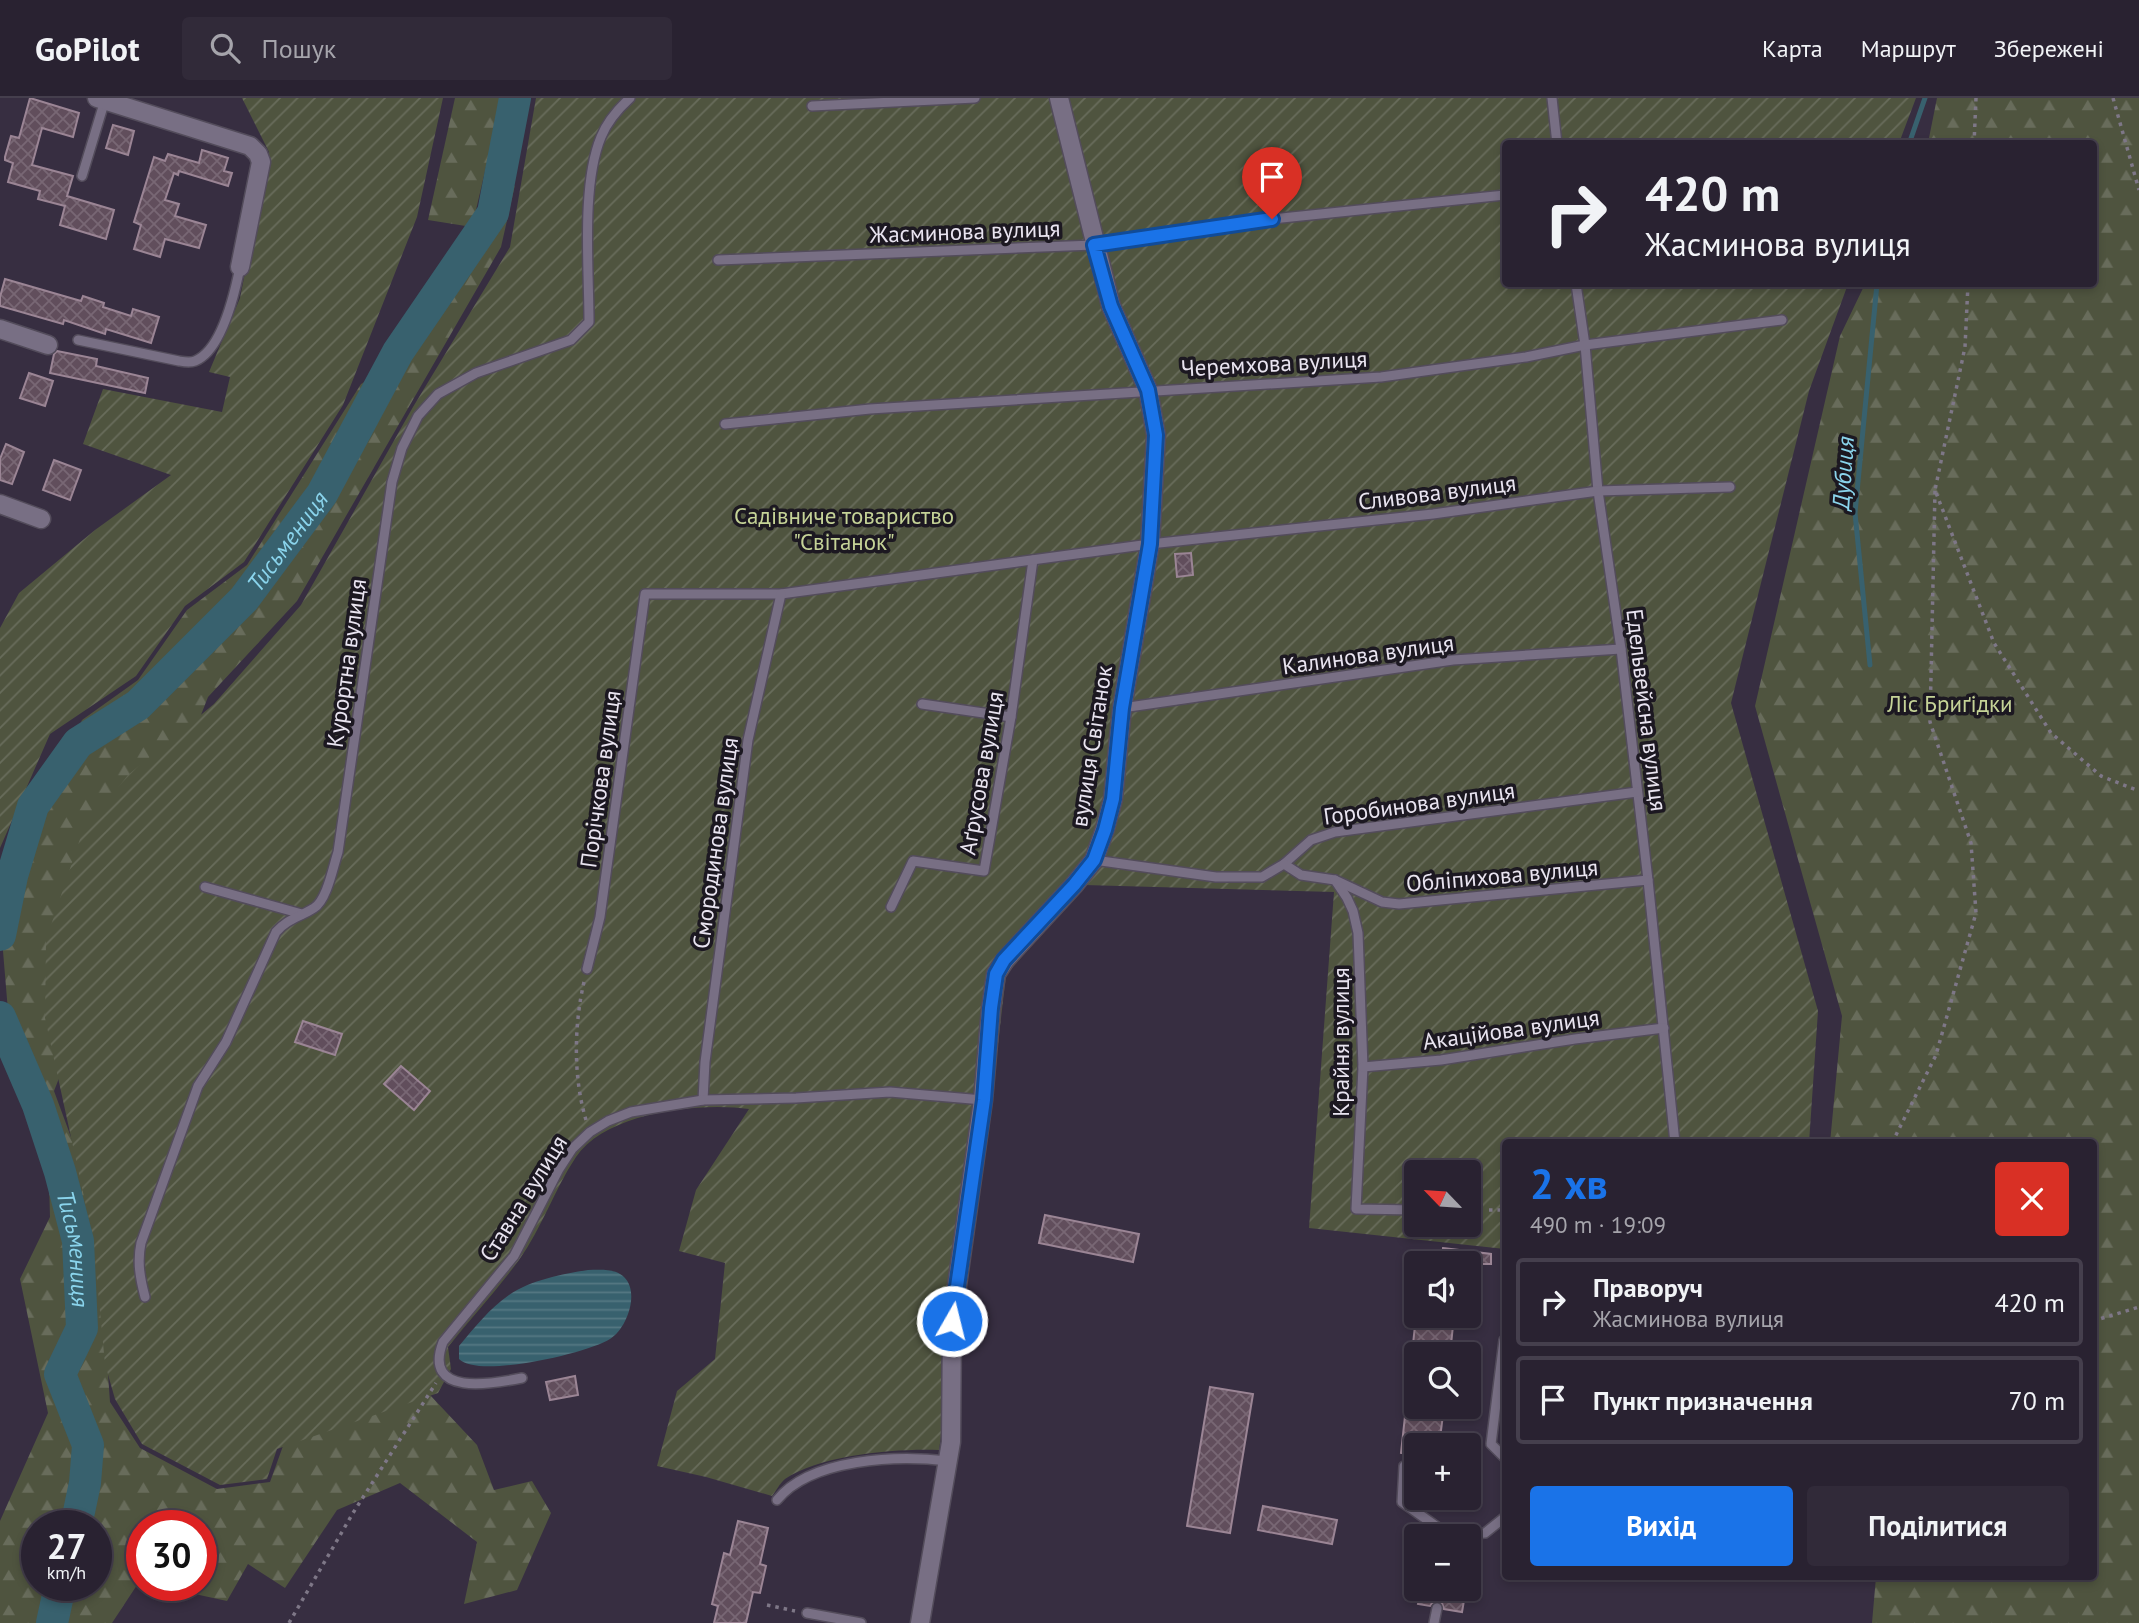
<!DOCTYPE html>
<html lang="uk">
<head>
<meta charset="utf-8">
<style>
	:root { --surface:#292231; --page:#312a39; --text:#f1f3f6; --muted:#a5a4ab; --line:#453f4d; --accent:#1a73e8 }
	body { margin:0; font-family:"PT Sans",sans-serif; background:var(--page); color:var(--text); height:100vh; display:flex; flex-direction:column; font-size:26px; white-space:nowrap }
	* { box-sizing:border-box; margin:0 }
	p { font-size:23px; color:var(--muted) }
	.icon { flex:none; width:38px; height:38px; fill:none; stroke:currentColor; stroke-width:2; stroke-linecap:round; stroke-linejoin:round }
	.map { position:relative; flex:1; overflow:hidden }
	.panel { position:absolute; left:1502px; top:1041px; width:595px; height:441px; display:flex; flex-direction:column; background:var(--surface); border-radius:7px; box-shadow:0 4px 10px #0003,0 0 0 2px var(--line) }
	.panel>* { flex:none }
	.banner { position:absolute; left:1502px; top:42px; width:595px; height:147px; border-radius:7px; box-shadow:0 4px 10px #0003,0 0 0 2px var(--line); background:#292231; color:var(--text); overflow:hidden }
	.needle { width:46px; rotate:295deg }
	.controls { position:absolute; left:1404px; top:1062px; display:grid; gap:14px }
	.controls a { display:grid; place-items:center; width:77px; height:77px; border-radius:7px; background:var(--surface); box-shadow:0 4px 10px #0003,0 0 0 2px var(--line); font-size:35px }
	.speed { position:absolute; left:21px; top:1412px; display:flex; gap:14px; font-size:35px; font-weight:700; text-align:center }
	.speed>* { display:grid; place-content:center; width:91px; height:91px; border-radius:50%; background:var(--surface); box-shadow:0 4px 10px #0003,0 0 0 2px var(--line); line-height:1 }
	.speed small { font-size:18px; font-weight:400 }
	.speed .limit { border:10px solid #d22; background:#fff; color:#111 }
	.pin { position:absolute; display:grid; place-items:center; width:60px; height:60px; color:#fff; margin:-72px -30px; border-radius:50% 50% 50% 0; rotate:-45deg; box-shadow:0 0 7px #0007 }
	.pin .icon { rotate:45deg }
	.me { position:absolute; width:77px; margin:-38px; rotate:8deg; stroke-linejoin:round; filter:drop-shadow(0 0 5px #0008) }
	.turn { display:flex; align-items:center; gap:24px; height:147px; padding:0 28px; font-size:32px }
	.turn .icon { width:91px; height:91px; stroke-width:2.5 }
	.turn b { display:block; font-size:49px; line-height:60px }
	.round { display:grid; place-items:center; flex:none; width:74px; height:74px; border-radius:7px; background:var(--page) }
	.headline { display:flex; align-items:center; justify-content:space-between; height:119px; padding:0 28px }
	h1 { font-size:42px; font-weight:700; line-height:52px; color:var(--accent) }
	.action { display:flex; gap:14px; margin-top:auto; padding:14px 28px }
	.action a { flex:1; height:80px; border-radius:7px; background:var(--accent); color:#fff; font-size:28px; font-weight:700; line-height:80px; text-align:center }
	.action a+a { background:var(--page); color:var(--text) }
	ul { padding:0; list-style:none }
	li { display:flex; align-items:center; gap:21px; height:88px; margin:0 14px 10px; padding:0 14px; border:4px solid var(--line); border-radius:7px }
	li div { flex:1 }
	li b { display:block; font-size:26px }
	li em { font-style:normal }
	header { display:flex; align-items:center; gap:42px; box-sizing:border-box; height:98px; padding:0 35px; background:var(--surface); border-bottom:2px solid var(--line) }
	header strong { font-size:33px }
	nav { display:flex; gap:38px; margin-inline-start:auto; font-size:24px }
	.search { width:490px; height:63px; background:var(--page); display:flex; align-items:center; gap:18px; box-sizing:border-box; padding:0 24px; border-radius:7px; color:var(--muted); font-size:26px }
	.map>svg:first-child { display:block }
</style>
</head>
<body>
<header>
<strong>GoPilot</strong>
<div class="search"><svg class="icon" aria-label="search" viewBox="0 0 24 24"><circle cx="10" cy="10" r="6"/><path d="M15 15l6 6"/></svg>Пошук</div>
<nav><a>Карта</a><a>Маршрут</a><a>Збережені</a></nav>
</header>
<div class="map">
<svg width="2139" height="1525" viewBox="0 0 2139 1525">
	<defs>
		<pattern id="forest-firs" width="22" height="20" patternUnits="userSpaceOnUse" patternTransform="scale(1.75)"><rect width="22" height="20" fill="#4f543f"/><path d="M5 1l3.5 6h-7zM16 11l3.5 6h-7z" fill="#686c5b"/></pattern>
		<pattern id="garden-furrows" width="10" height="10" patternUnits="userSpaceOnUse" patternTransform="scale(1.75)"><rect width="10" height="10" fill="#4f543f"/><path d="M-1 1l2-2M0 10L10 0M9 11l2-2" fill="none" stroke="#686c5b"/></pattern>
		<pattern id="water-rules" width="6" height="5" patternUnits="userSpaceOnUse" patternTransform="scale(1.75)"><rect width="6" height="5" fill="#38616e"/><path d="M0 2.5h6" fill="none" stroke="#557883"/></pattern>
		<pattern id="building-cross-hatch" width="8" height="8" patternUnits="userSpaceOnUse" patternTransform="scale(1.75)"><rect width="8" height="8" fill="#614e5c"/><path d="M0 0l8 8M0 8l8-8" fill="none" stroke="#786774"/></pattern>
	</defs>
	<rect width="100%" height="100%" fill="#372e41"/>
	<!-- forest -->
	<g fill="url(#forest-firs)" fill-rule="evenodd">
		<polygon points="455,0 502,0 472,129 428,122"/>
		<polygon points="1937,0 2139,0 2139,1525 1872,1525 1876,1479 2093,1479 2093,1045 1830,1045 1842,918 1755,608 1840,238 1865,186 2093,186 2093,46 1928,45"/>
		<path d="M515 87 501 149 297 503 208 599 54 993 96 1107 110 1304 140 1350 217 1391 270 1384 283 1348 399 1264 477 1347 494 1392 532 1383 551 1415 517 1492 464 1506 477 1444 400 1385 337 1412 285 1490 248 1466 227 1503 158 1488H201V1428H142V1484H139L112 1525H0V1423L48 1315 20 1181 50 1119 47 1006 8 913 3 853 18 780 42 713 82 622 138 582 187 512 247 467 361 286 404 261ZM37 1428H96V1488H37Z"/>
	</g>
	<!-- garden -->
	<g fill="url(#garden-furrows)" fill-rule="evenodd">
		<polygon points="242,0 443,0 417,119 343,307 244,464 185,508 136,578 50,636 0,750 0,530 19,495 95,432 171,377 83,346 103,291 222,314 230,279 209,274 240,200 269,54"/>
		<path d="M536 0H1916L1899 45 1505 46V186H1848L1809 293 1731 605 1818 913 1809 1045H1505V1151L1309 1130 1334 794 1084 787 1006 877 990 1015 973 1014 942 1226 941 1338 939 1352C898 1350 819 1357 785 1381 780 1385 776 1393 772 1398L706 1379 657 1368 677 1293 715 1261 725 1165 679 1153 696 1092 749 1011C700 1004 606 1014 576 1059 554 1092 542 1130 519 1162 497 1192 471 1220 448 1249L451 1271 438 1295 277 1351 267 1381 220 1387 142 1346 115 1301 105 1266 93 1140 45 920 46 842 82 735 128 677 214 606 301 507 413 309 510 149ZM1416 1074H1468V1127H1416Z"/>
	</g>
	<!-- water -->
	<path fill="url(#water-rules)" d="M588 1172C599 1172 615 1170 624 1179 640 1194 627 1231 610 1241 588 1255 478 1281 459 1261V1248C474 1230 490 1210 509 1197 531 1182 562 1176 588 1172Z"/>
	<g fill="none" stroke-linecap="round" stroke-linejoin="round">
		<!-- stream -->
		<g stroke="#38616e" stroke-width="5">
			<polyline points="1909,46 1925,0"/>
			<polyline points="1870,567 1855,415 1877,186"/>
		</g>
		<!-- river -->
		<g stroke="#38616e" stroke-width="32">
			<path id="s1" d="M0 837 12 778 33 708 78 645 138 607 244 501 322 396 398 254 493 115 515 0"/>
			<path id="s2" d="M0 919 38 1007 60 1074 78 1143 82 1230 60 1276 88 1347 85 1385 76 1428"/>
			<polyline points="52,1525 60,1488"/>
		</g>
	</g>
	<!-- building -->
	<g fill="url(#building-cross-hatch)" stroke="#9b8595" stroke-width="2">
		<polygon points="30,0 79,15 73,39 42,30 32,67 73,78 67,98 114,112 106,141 60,127 65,108 38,101 40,93 8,84 13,65 5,62 5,59 11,38 19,40"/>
		<polygon points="113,27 134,33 128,57 106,50"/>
		<polygon points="202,52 228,60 224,73 232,75 228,88 179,73 178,77 174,75 165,102 179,106 175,118 206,127 199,150 165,141 160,159 134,151 141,127 134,124 154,59 165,63 168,56 199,65"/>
		<polygon points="5,181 81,203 83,198 104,205 103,209 131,218 133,211 159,219 151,245 106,231 105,236 64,222 63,226 0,208 0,199"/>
		<polygon points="57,253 97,261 96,268 148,280 145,295 50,275 54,256"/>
		<polygon points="29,275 53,283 45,308 20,300"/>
		<polygon points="6,346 24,354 12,386 0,382 0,361"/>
		<polygon points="54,362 81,372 70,402 43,392"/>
		<polygon points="1191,455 1193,477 1177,479 1175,456"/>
		<polygon points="303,923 342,936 335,957 295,944"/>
		<polygon points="401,968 430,993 414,1012 384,986"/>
		<polygon points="1045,1117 1139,1136 1133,1164 1039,1145"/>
		<polygon points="1443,1150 1491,1156 1491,1166 1441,1166"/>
		<polygon points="1416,1218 1454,1218 1450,1256 1412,1256"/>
		<polygon points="575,1278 578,1297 550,1302 546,1284"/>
		<polygon points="1210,1289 1253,1296 1230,1435 1187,1428"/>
		<polygon points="1406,1309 1444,1309 1439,1348 1416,1348 1416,1357 1401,1355"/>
		<polygon points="1263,1408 1337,1422 1332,1446 1258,1432"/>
		<polygon points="738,1423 768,1430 760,1466 766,1468 760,1495 753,1494 746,1525 714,1525 718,1508 712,1506 724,1455 730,1457"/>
		<polygon points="1421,1491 1466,1491 1462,1514 1444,1511 1442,1505 1438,1503 1432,1505 1430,1508 1418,1506"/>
	</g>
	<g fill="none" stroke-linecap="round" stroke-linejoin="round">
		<!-- lane casing -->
		<g stroke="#534c5b" stroke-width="12">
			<g id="lane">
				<polyline points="1552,0 1557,46"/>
				<polyline points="812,8 975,0"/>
				<polyline points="82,78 105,2"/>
				<polyline points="718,162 1094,147 1272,121 1505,97"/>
				<polyline points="1576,186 1585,247 1598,393 1621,551 1648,782 1675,1045"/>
				<path d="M78 242 179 263C185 264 190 265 195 263 222 252 235 194 240 169"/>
				<polyline points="725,326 870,311 1381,279 1526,259 1585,247 1782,222"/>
				<polyline points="922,606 1011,619"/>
				<polyline points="1122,610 1453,562 1621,551"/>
				<polyline points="1094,762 1216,779 1262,779 1284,766 1311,742 1335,734 1637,694"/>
				<polyline points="1284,766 1301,777 1335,782 1382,804 1399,806 1648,782"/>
				<polyline points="1335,782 1347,800 1353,813 1358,835 1363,969 1356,1111 1416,1112"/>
				<polyline points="205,789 302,816"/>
				<polyline points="891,809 913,763 984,773 1011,619 1033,462"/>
				<polyline points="587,871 600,819 645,496 781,496 1150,446 1433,416 1598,393 1730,389"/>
				<polyline points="1363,969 1441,962 1575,941 1664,930"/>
				<polyline points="703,1002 705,964 748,642 781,496"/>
				<polyline points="1468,1112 1477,1112"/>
				<path d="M145 1199C140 1180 137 1164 141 1145L198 988 226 944 276 834C287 821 300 819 314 810 327 802 333 769 338 754L392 384 402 350 418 318 438 296 476 275 571 242 589 224C589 171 581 87 601 39 607 24 618 11 630 0"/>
				<polyline points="1504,1242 1491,1346 1505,1360"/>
				<path d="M522 1280C492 1286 422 1299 443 1244L514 1158 559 1071 572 1051 590 1034 608 1023 631 1014 703 1002 796 1000 890 994 983 1002"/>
				<polyline points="1404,1368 1402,1404 1450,1438 1485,1435 1505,1419"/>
				<path d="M777 1402C811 1360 898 1357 948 1363"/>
				<polyline points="807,1515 861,1525"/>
				<polyline points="1434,1525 1437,1510"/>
			</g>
		</g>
		<!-- street casing -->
		<g stroke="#534c5b" stroke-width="21">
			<g id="street">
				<polyline points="97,0 250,48 258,56 261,64 240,169"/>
				<polyline points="0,231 48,247"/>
				<polyline points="0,406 41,421"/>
				<polyline points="920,1525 951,1344 952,1223 983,1002 991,910 996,876 1005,862 1074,787 1094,762 1105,731 1113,701 1122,610 1150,446 1156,337 1148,292 1111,208 1059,0"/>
			</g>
		</g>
		<!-- path -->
		<g stroke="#7e7787" stroke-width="3.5" stroke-dasharray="3.5 5" stroke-linecap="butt">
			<polyline points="2113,0 2139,92"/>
			<polyline points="1974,46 1976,0"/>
			<polyline points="1968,186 1965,249 1935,392 1994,545 2051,635 2101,678 2139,693"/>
			<path d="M584 884C574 927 573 979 586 1022"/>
			<polyline points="1892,1045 1936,957 1976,815 1971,745 1930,624 1935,392"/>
			<polyline points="1489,1112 1505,1112"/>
			<polyline points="2093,1223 2139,1209"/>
			<polyline points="767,1507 795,1513"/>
			<polyline points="289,1525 353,1415 436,1285"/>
		</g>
		<!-- lane -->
		<use href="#lane" stroke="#786f84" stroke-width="9"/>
		<!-- street -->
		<use href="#street" stroke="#786f84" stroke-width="18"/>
	</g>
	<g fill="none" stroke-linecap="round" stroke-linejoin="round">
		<!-- route casing -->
		<g stroke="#114b97" stroke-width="18">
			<polyline id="route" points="952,1223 984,1002 991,910 996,876 1004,862 1074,787 1094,762 1105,732 1113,701 1122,610 1150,446 1156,337 1148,292 1111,208 1094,147 1272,121"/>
		</g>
		<!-- route -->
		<use href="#route" stroke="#1a73e8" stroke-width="12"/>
	</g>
	<g text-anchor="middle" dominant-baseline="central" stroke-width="7" stroke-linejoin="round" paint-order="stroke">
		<!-- street labels -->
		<g font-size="23" fill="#e9e4f0" stroke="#1c1821">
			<text transform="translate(965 133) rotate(-2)">Жасминова вулиця</text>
			<text transform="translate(1274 265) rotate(-3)">Черемхова вулиця</text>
			<text transform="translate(1437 394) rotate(-7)">Сливова вулиця</text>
			<text transform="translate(1368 556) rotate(-8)">Калинова вулиця</text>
			<text transform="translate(346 565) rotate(-82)">Курортна вулиця</text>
			<text transform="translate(1647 612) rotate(83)">Едельвейсна вулиця</text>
			<text transform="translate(1091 648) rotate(-81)">вулиця Світанок</text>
			<text transform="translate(981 675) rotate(-80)">Аґрусова вулиця</text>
			<text transform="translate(600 681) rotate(-82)">Порічкова вулиця</text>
			<text transform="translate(1419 705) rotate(-8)">Горобинова вулиця</text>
			<text transform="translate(715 745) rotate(-82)">Смородинова вулиця</text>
			<text transform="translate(1502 777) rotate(-5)">Обліпихова вулиця</text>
			<text transform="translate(1511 931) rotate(-8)">Акаційова вулиця</text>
			<text transform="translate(1340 944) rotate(-90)">Крайня вулиця</text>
			<text transform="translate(523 1100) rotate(-58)">Ставна вулиця</text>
		</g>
		<!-- park labels -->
		<g font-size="23" fill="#c5d397" stroke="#1c1821">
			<text x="844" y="417">Садівниче товариство<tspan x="844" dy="26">"Світанок"</tspan></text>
			<text x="1950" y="605">Ліс Бриґідки</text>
		</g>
		<!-- water labels -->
		<g font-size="24" font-style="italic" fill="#8ad4ec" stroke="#1c1821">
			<text transform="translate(1843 375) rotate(-86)">Дубиця</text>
			<text stroke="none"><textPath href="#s1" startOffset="504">Тисьмениця</textPath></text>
			<text stroke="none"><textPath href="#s2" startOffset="245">Тисьмениця</textPath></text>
		</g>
	</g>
</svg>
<div class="controls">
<a><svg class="needle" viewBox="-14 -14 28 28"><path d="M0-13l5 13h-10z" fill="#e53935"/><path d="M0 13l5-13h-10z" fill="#a5a4ab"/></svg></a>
<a><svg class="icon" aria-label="sound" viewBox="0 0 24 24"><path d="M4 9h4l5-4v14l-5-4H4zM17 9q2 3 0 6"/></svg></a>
<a><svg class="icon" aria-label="search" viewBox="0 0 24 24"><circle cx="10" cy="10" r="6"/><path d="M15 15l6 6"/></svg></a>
<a>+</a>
<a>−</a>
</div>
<div class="speed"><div>27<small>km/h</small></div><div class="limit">30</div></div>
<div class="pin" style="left:1272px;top:121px;background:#d93025"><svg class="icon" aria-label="arrive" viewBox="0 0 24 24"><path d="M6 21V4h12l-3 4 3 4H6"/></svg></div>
<svg class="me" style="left:952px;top:1223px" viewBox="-20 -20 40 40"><circle r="17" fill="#1a73e8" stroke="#fff" stroke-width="3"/><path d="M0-11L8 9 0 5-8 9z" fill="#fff"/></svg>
<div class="banner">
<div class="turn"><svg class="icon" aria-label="right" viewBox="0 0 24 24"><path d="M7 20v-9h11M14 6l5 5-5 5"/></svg><div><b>420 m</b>Жасминова вулиця</div></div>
</div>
<section class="panel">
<div class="headline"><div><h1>2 хв</h1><p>490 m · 19:09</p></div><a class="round" style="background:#d93025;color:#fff"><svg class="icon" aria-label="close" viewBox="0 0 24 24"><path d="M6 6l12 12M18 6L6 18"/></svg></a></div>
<ul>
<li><svg class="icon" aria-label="right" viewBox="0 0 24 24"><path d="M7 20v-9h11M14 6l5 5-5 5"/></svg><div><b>Праворуч</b><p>Жасминова вулиця</p></div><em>420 m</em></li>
<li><svg class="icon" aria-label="arrive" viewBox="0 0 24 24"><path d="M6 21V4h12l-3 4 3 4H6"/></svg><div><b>Пункт призначення</b></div><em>70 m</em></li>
</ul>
<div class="action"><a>Вихід</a><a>Поділитися</a></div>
</section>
</div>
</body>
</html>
